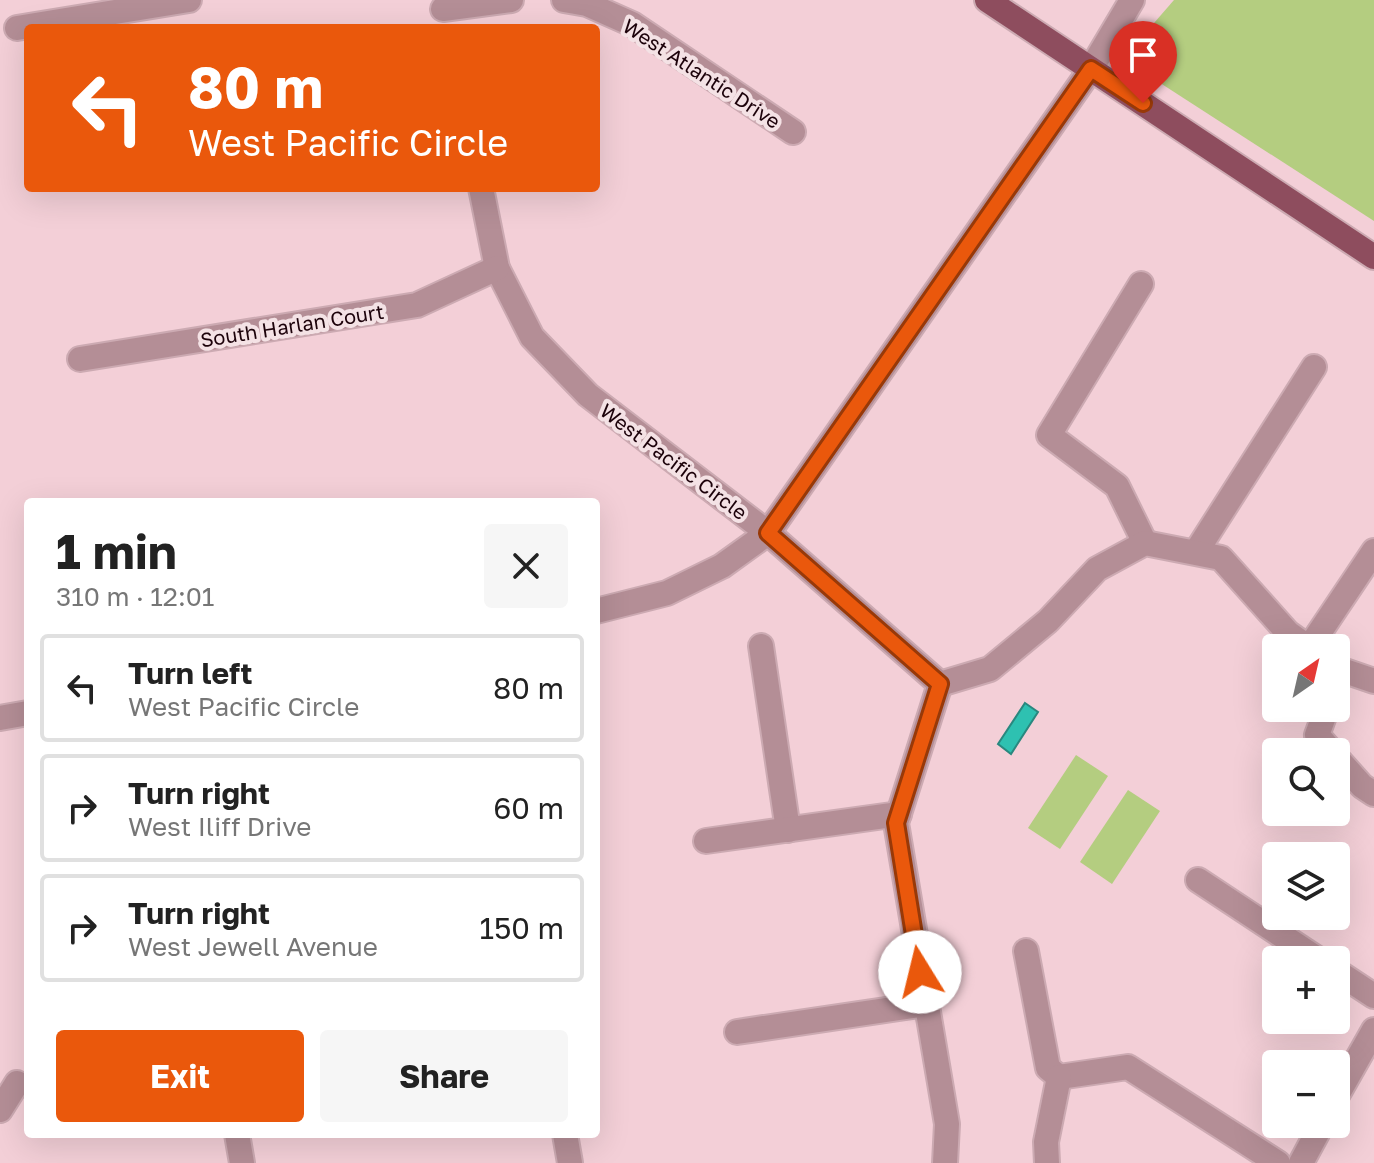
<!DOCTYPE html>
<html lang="en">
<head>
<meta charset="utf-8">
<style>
	:root { --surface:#fff; --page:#f6f6f6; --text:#222; --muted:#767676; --line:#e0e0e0; --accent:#ea580c }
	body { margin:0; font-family:"Golos Text",sans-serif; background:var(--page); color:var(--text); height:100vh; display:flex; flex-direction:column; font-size:30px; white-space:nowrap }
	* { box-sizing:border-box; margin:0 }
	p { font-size:26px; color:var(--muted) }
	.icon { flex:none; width:44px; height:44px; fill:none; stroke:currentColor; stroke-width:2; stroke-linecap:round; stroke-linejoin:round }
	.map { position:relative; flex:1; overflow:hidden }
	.drawer { position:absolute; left:24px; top:498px; width:576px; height:640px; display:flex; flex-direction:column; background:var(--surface); border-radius:8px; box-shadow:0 8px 32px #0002 }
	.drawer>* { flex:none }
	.hud { position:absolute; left:24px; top:24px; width:576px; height:168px; border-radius:8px; box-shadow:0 8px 32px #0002; background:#ea580c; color:#fff; overflow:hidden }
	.needle { width:52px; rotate:34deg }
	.controls { position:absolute; left:1262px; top:634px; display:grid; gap:16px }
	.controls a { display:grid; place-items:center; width:88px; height:88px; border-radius:8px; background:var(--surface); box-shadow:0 8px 32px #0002; font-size:40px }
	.pin { position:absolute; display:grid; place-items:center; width:68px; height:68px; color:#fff; margin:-82px -34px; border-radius:50% 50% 50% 0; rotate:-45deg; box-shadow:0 0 8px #0007 }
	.pin .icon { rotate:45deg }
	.me { position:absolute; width:88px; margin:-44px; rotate:351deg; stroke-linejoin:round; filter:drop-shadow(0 0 6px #0008) }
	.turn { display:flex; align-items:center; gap:28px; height:168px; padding:0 32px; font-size:36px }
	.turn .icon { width:104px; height:104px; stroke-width:2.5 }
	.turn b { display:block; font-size:56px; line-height:68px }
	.round { display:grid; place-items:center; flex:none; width:84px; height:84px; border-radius:8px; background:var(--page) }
	.headline { display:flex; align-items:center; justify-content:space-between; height:136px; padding:0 32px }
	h1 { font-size:48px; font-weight:700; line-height:60px }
	.cta { display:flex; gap:16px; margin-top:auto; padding:16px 32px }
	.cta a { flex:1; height:92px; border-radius:8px; background:var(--accent); color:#fff; font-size:32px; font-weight:700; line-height:92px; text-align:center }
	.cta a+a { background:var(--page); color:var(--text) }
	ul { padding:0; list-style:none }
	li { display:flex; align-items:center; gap:24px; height:108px; margin:0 16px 12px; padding:0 16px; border:4px solid var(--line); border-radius:8px }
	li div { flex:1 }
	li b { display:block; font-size:30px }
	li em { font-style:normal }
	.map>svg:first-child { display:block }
</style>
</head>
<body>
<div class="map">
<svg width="1374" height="1163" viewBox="0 0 1374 1163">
	<rect width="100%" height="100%" fill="#f3cfd7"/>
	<!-- green -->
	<g fill="#b4cd80">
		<polygon points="1174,0 1374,0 1374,221 1154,79 1141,38"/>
		<polygon points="1076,755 1108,776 1060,849 1028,828"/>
		<polygon points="1128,790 1160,811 1112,884 1080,862"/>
	</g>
	<!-- water -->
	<polygon fill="#2ec1b1" stroke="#29887f" stroke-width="2" points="1025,703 1038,712 1011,754 998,744"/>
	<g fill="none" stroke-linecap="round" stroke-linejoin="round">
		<!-- minor casing -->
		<g stroke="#ccaab2" stroke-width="28">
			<g id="minor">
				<polyline points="564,0 587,4 632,24 793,132"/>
				<polyline points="443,9 511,0"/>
				<polyline points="17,28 189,0"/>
				<polyline points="481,188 497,268 532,337 588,395 768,533 940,684"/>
				<polyline points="1141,284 1049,435 1117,486 1145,543"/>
				<polyline points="80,359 417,305 497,268"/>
				<polyline points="1196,552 1314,367"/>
				<polyline points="596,611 667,593 722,566 768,533 1091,69 1132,0"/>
				<polyline points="761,646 788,830"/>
				<polyline points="1309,648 1374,551"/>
				<polyline points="1336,668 1374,681"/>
				<polyline points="940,684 896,823 947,1124 945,1163"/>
				<polyline points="940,684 990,669 1048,621 1097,569 1145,543 1221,558 1288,633 1309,648"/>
				<polyline points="1327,708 1317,735 1332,752"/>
				<polyline points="0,718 28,713"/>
				<polyline points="1336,757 1362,786 1374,794"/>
				<polyline points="706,841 899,814"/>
				<polyline points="1198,880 1319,960"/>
				<polyline points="1026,951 1048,1068 1059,1077 1128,1067 1278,1163"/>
				<polyline points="1336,971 1374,996"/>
				<polyline points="737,1032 926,1004"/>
				<polyline points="1336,1097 1374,1030"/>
				<polyline points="0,1110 17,1083"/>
				<polyline points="237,1134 242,1163"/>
				<polyline points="565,1134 570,1163"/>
				<polyline points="1047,1163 1046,1142 1059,1077"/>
				<polyline points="1301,1163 1322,1124"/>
			</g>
		</g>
		<!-- major casing -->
		<g stroke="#ccaab2" stroke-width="28">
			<polyline id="major" points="987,0 1374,257"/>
		</g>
		<!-- minor -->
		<use href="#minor" stroke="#b48e96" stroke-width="24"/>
		<!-- major -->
		<use href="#major" stroke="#8e4d5e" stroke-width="24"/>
	</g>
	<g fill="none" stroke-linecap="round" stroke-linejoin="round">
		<!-- route casing -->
		<g stroke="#983908" stroke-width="20">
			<polyline id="route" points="920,972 896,823 940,684 768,533 1091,69 1143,103"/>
		</g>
		<!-- route -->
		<use href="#route" stroke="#ea580c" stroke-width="14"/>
	</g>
	<g text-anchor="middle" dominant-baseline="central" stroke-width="8" stroke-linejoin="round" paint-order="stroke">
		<!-- street labels -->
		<g font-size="20" fill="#1c020a" stroke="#f4e2e5">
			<text transform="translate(702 73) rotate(33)">West Atlantic Drive</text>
			<text transform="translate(292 325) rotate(-9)">South Harlan Court</text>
			<text transform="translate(674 461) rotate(37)">West Pacific Circle</text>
		</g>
	</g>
</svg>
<div class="controls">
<a><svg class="needle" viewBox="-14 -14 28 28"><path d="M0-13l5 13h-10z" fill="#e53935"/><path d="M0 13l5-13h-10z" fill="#767676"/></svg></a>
<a><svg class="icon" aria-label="search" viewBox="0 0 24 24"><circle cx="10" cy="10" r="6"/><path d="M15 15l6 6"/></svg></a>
<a><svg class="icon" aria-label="layers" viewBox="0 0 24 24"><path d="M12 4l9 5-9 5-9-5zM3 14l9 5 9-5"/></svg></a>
<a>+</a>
<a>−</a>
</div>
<div class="pin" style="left:1143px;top:103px;background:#d93025"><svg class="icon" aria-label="arrive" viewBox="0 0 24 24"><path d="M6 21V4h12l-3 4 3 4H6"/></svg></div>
<svg class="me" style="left:920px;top:972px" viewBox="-20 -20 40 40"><circle r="19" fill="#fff"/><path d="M0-13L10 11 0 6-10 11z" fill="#ea580c"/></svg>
<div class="hud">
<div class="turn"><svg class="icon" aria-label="left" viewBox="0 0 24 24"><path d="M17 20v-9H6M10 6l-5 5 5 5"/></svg><div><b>80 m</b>West Pacific Circle</div></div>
</div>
<section class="drawer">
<div class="headline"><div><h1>1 min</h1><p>310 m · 12:01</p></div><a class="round"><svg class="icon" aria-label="close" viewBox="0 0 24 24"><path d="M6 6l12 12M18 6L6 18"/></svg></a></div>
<ul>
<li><svg class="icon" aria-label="left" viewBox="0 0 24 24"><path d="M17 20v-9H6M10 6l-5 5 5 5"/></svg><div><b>Turn left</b><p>West Pacific Circle</p></div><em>80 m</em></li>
<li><svg class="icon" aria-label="right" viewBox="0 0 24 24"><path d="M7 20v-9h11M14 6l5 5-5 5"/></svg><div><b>Turn right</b><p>West Iliff Drive</p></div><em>60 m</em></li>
<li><svg class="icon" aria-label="right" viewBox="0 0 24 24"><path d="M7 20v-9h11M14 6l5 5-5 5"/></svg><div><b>Turn right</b><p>West Jewell Avenue</p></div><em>150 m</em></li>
</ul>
<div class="cta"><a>Exit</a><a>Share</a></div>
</section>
</div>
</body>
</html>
